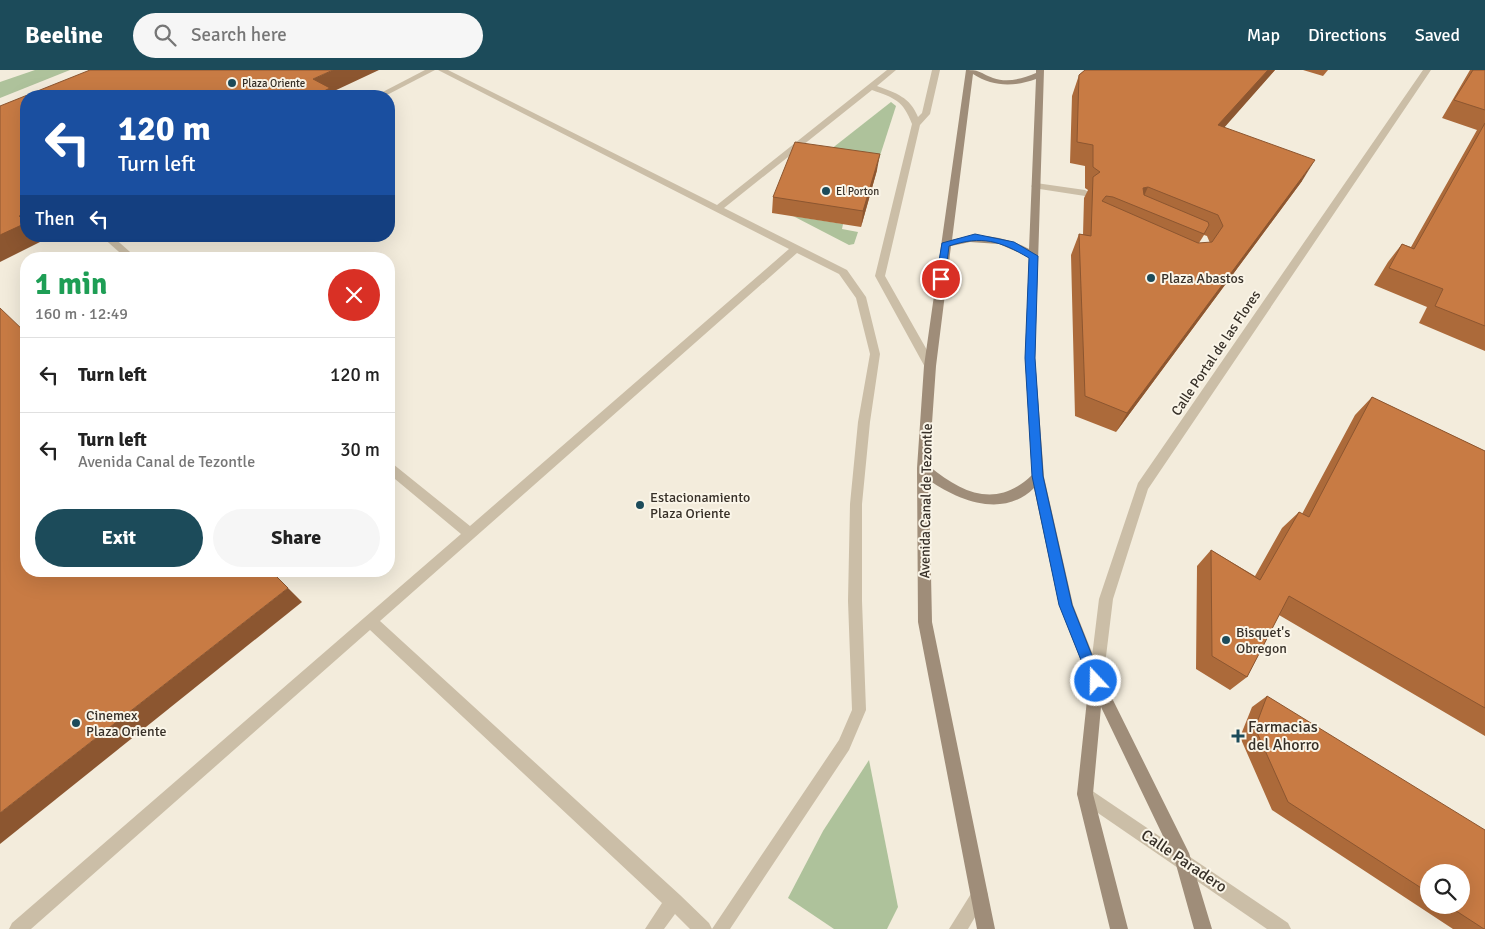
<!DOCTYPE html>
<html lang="en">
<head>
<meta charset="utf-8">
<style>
	:root { --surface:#fff; --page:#f6f6f6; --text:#222; --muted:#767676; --line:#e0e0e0; --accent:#1c4b5a }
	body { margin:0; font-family:Signika,sans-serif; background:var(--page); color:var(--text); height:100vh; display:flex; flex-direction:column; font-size:19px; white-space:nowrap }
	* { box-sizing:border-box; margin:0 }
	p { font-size:16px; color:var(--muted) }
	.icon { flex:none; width:28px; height:28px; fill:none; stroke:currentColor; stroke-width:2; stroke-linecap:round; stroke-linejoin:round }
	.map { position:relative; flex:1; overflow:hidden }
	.details { position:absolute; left:20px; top:182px; width:375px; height:325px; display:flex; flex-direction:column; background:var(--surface); border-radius:20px; box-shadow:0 5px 20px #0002 }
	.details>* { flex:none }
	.guide { position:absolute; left:20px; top:20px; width:375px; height:152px; border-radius:20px; box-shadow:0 5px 20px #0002; background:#1a4fa0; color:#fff; overflow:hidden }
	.fabs { position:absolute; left:1420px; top:794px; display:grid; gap:10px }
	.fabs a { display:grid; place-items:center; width:50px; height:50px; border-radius:50%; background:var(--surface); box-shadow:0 5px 20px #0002; font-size:25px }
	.pin { position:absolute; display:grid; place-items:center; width:42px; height:42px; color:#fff; margin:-21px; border:2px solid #fff; border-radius:50%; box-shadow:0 1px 5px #0007 }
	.me { position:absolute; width:55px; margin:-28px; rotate:339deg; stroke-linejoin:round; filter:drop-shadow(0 0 4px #0008) }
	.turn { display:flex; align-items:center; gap:18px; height:105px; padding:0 15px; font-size:22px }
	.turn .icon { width:65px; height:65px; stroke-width:2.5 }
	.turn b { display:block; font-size:35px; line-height:42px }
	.then { display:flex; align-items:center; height:48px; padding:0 15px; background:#0003; gap:10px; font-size:19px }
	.round { display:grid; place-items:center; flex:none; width:52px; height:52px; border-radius:26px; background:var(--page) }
	.overview { display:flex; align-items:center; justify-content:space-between; height:85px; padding:0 15px }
	h1 { font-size:30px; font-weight:800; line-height:38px; color:#1e9e55 }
	.cta { display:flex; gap:10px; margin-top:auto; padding:10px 15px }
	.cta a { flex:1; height:58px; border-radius:30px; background:var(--accent); color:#fff; font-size:20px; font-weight:800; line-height:58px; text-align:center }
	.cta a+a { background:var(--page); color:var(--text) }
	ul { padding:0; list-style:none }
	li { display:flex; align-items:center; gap:15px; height:75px; padding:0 15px; border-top:1px solid var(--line) }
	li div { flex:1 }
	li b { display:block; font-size:19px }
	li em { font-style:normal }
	header { display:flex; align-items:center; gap:30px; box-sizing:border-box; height:70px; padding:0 25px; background:var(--accent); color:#fff }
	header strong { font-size:24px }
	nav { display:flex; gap:28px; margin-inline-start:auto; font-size:18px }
	.search { width:350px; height:45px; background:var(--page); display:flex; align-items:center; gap:12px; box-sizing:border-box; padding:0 18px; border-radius:28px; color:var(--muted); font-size:19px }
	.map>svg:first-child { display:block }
</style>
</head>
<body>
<header>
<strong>Beeline</strong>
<div class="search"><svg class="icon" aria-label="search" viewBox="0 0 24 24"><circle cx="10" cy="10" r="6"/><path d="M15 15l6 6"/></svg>Search here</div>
<nav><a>Map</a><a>Directions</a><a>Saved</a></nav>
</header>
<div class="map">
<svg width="1485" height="859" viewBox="0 0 1485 859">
	<rect width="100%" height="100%" fill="#f3ecdc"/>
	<!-- green -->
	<g fill="#aec29b">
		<polygon points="35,0 70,0 0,28 0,12"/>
		<polygon points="891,32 896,36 877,95 821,87"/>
		<polygon points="793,146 843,154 842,159 858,162 854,174 849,175"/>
		<polygon points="869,690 898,837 887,859 834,859 788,828 823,761"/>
	</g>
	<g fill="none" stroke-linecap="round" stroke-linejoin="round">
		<!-- service -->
		<g fill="#cbbea7" fill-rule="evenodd">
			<polygon points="425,0 435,0 385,26 375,26"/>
			<path d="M438 0H448L717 135 887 0H896L877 16C896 23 910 27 918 47L922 43 932 0H940L930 44 920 55 885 206 936 296 934 299H926L875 206 912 54C903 30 894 28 872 20L724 138 847 200 866 227 880 284 870 352 862 434V531L866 640 849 680 730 859H690L675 844 664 859H645L662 833 370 560 31 859H9L12 853 461 464 389 404V392L393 394 470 456 789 179ZM797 183 839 204 856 228 870 284 858 352 850 434 848 531 852 640 839 670 712 859 709 853 680 825 380 551Z"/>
			<polygon points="1036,113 1085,120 1090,123 1085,126 1033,118 1031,116"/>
			<polygon points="101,166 112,166 138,189 127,189"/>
			<polygon points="980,817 986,819 988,825 968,859 949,859 974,819"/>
		</g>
		<!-- minor -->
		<g fill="#cbbea7" fill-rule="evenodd">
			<polygon points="1423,0 1431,0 1148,419 1113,529 1103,611 1101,616 1096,618 1091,616 1089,611 1099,529 1138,413"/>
			<polygon points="1085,716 1288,853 1291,859 1267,859 1079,730 1077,724 1079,718"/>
		</g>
		<!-- secondary -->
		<path fill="#9f8d79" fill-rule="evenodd" d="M966 0C981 0 980 3 993 8 1007 13 1022 9 1036 3V0H1044L1035 288 1044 407 1073 535 1102 608 1189 783 1212 859H1194L1175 791 1101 637 1093 724 1128 859H1110L1077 724 1089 611 1059 535 1034 418C1004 448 960 432 929 410L932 552 995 859H977L918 552 917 398 924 296ZM973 4C993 17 1014 17 1036 9L1029 179C1004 166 979 162 952 170ZM970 172 999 174 1029 187 1025 288 1032 405C997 439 963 424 929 396L936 296 951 176Z"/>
	</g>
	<!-- wall -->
	<g fill="#ac6a3a" fill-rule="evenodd">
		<path d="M1085 0H1275L1224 57 1302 111 1116 362 1075 346 1071 185 1079 164 1083 165 1084 128 1088 120 1085 118V96L1070 93 1072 26 1079 5ZM1204 165 1207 166 1210 173H1199Z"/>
		<polygon points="1303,0 1328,0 1323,6"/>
		<polygon points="1470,0 1485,0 1485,281 1419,253 1427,237 1374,215 1388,192 1402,174 1411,177 1477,60 1442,48"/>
		<polygon points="877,100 861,157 772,143 773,127"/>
		<polygon points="1372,327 1485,381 1485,666 1279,545 1247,607 1230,620 1196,599 1197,496 1211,480 1255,506 1282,458 1299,442 1302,444 1355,345"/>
		<path d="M1267 626 1485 859H1453L1272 740 1240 667 1252 637ZM1429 802 1461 835H1429Z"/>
	</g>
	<!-- shaded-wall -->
	<g fill="#8c5630">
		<polygon points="333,0 379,0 332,22 333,26 314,26 313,9"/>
		<polygon points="1268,0 1275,0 1208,76 1218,55"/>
		<polygon points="880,84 877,100 861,157 863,141"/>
		<polygon points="1315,90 1302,111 1116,362 1127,343"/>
		<polygon points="1148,117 1139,137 1143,118"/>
		<polygon points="26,142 26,166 38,166 42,171 0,192 0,165 19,146"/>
		<polygon points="288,518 302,532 0,774 0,743"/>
	</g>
	<!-- building -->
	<g fill="#c87b44" stroke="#8c5630" fill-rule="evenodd">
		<polygon points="90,0 333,0 313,9 330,18 314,26 26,26 26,142 19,146 26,153 0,165 0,36"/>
		<path d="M1085 0H1268L1218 55 1315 90 1127 343 1085 326 1079 164 1091 166 1093 107 1100 102 1093 97V75L1077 72 1079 5ZM1148 117 1218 145 1223 156 1212 172 1198 173 1102 131 1106 126 1113 127 1204 164 1209 155 1208 152 1144 125 1143 118Z"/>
		<polygon points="1473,0 1485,0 1485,40 1454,30"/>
		<polygon points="1485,53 1485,256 1435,236 1443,219 1389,198 1402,174 1414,179"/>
		<polygon points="795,72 880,84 863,141 773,127"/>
		<polygon points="0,238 25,262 26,262 26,501 271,501 288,518 0,743"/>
		<polygon points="1372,327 1485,381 1485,638 1289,526 1247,607 1212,586 1211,480 1260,510 1299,442 1309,447"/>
		<polygon points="1267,626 1485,760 1485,859 1484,859 1447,835 1461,835 1461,802 1429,802 1429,823 1288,732 1255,658"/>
	</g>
	<!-- route -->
	<path fill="#1a73e8" stroke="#114b97" d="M975 164 1014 172 1038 186 1035 288 1043 406 1072 535 1102 611 1100 615 1096 617 1091 615 1059 535 1032 406 1025 288 1029 188C1000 171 982 165 949 176L945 209 941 212 936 209 942 173Z"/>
	<!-- markers -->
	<g fill="#1c4b5a" stroke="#faf5e8" stroke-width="2">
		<circle cx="232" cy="13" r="5"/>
		<circle cx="826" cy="121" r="5"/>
		<circle cx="1151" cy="208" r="5"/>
		<circle cx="640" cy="435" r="5"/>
		<circle cx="1226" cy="570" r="5"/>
		<circle cx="76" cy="653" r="5"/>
		<path d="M1235.5 658.5h5v5h5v5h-5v5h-5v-5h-5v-5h5z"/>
	</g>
	<g text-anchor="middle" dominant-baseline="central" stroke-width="4" stroke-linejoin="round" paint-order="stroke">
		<!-- far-poi labels -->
		<g font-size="11" fill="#373028" stroke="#faf5e8" text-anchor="start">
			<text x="242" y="13">Plaza Oriente</text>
			<text x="836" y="121">El Porton</text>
		</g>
		<!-- poi labels -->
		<g font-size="14" fill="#373028" stroke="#faf5e8" text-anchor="start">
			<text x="1161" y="208">Plaza Abastos</text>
			<text x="650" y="427">Estacionamiento<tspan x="650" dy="16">Plaza Oriente</tspan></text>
			<text x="1236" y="562">Bisquet's<tspan x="1236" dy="16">Obregon</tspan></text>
			<text x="86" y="645">Cinemex<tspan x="86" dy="16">Plaza Oriente</tspan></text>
		</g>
		<!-- street labels -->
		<g font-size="14" fill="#373028" stroke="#faf5e8">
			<text transform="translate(1216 283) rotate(-56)">Calle Portal de las Flores</text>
			<text transform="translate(926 431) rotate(-89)">Avenida Canal de Tezontle</text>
		</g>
		<!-- near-poi labels -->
		<g font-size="16" fill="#373028" stroke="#faf5e8" text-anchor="start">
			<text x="1248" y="657">Farmacias<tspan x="1248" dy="18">del Ahorro</tspan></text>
		</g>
		<!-- near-street labels -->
		<g font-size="16" fill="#373028" stroke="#faf5e8">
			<text transform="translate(1184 791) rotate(34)">Calle Paradero</text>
		</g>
	</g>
</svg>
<div class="fabs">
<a><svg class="icon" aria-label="search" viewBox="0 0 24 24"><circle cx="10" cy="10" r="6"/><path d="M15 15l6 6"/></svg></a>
</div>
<div class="pin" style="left:941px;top:209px;background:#d93025"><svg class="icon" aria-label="arrive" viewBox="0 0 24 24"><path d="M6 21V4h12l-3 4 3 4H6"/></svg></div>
<svg class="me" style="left:1096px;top:611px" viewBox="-20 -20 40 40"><circle r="17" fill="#1a73e8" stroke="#fff" stroke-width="3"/><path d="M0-11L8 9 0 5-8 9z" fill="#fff"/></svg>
<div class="guide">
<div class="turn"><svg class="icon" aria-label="left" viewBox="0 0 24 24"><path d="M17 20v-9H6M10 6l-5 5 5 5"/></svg><div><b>120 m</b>Turn left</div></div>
<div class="then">Then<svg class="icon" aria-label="left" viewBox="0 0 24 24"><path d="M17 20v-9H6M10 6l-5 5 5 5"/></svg></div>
</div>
<section class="details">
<div class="overview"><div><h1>1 min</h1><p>160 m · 12:49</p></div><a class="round" style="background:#d93025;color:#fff"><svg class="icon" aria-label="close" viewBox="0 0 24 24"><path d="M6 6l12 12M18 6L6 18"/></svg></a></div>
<ul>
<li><svg class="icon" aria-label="left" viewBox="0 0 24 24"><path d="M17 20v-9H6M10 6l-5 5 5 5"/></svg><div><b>Turn left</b></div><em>120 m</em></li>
<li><svg class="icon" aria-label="left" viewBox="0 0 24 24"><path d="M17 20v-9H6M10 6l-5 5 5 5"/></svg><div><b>Turn left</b><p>Avenida Canal de Tezontle</p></div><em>30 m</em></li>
</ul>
<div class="cta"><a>Exit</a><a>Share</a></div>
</section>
</div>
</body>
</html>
